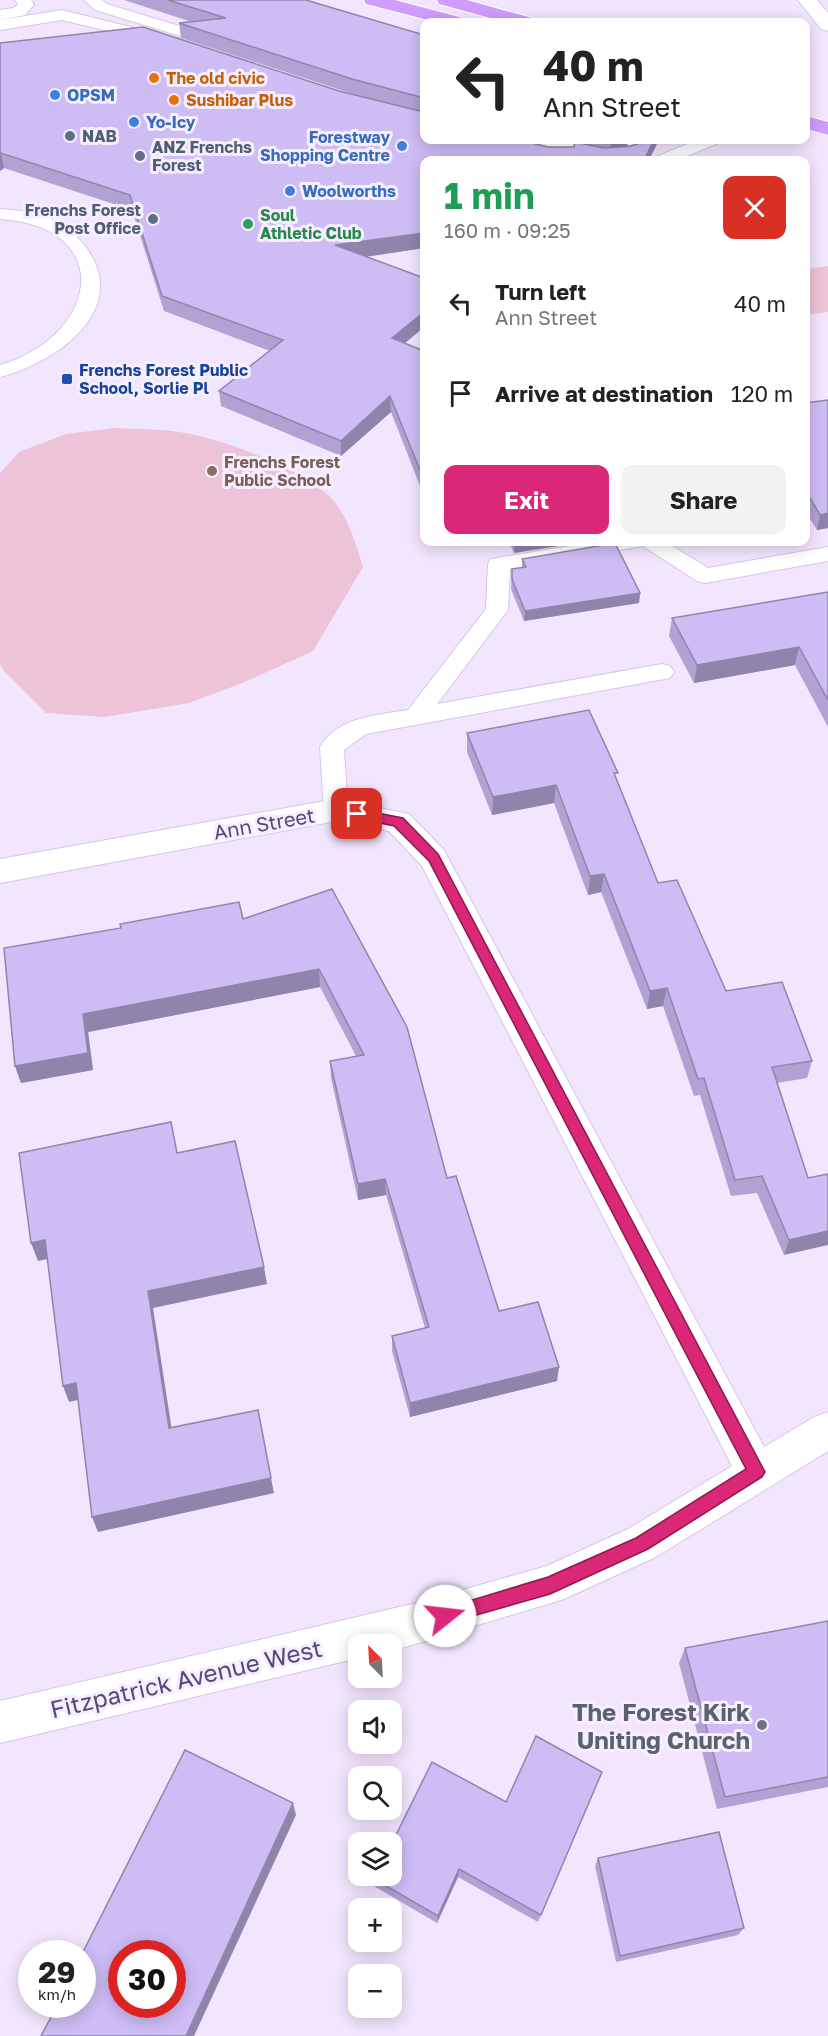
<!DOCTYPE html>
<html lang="en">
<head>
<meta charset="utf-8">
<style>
	:root { --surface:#fff; --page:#f2f2f2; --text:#222; --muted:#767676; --accent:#db2777 }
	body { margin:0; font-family:"Golos Text",sans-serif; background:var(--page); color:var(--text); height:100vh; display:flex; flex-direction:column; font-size:22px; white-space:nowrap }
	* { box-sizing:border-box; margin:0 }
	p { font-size:20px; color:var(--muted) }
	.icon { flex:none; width:33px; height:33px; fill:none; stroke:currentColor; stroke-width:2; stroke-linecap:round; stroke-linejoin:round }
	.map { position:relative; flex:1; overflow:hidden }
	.sheet { position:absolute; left:420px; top:156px; width:390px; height:390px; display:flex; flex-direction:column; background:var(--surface); border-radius:12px; box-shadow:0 3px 15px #0003 }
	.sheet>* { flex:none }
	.guide { position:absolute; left:420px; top:18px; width:390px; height:126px; border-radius:12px; box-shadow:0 3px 15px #0003; background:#fff; color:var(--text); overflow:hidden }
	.needle { width:39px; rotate:336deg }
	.buttons { position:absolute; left:348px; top:1634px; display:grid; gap:12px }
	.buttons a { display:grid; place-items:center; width:54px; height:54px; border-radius:12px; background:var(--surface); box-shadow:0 3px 15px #0003; font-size:30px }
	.speed { position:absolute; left:18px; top:1940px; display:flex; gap:12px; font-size:30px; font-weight:700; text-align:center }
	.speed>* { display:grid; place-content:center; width:78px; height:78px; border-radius:50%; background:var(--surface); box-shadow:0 3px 15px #0003; line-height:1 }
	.speed small { font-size:15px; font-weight:400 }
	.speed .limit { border:9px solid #d22; background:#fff; color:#111 }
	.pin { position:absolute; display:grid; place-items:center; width:51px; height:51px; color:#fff; margin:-26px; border-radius:12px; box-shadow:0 3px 9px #0006 }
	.me { position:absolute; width:66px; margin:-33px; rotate:74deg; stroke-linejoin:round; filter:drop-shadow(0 0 4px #0008) }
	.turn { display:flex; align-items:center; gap:21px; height:126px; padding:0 24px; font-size:27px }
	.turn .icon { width:78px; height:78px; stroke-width:2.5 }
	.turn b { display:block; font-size:42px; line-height:51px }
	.round { display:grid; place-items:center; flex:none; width:63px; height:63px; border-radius:12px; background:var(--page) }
	.head { display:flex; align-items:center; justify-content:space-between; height:102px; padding:0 24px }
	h1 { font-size:36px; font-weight:700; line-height:45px; color:#1e9e55 }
	.primary-button { display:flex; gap:12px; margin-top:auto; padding:12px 24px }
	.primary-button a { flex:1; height:69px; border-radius:12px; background:var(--accent); color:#fff; font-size:24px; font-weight:700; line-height:69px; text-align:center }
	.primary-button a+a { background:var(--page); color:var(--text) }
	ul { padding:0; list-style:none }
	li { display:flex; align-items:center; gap:18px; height:90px; padding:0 24px }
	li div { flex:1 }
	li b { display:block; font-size:22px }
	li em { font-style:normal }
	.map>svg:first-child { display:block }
</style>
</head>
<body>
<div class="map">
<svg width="828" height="2036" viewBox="0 0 828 2036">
	<rect width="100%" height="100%" fill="#f2e6fe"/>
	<!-- green -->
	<g fill="#edc3d7">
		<polygon points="828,266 828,312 806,315 806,269"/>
		<path d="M115 428C136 429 158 429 179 432 221 438 295 466 327 494 346 510 356 544 363 567L313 651 240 684 189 703 104 717 46 713 3 670 0 664V473L19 452 66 434Z"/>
	</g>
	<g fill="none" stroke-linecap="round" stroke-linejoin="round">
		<!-- service casing -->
		<g stroke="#d3c6e8" stroke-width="2">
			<g id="service">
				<polygon points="15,0 31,0 34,5 25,15 0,20 0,10 14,8 18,4"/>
				<polygon points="84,0 102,0 107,4 222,39 228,46 225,61 213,61 210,45 95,10"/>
				<polygon points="62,10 163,35 165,38 157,43 62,20 0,30 0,20"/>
				<path d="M535 140C542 139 552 139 559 140 583 143 603 159 629 148L628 140 647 141 643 155C607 169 572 155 538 144Z"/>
				<polygon points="697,140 719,140 716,144 677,160 655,160 658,156"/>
				<path d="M0 209C34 211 63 217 85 246 133 309 56 363 0 377V365C98 337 118 227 0 219Z"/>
				<path d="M594 542H666L708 568 828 547V561L705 583 697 581 643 546 510 569 508 610 437 704 662 664 670 666 674 672 670 678 366 734 344 750 348 810 345 816 336 819 327 816 324 810 320 747C337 717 377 715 408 710L486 609 488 564 491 559Z"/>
			</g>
		</g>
		<!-- minor casing -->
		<g stroke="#d3c6e8" stroke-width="2">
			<polygon id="minor" points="336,799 409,814 444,850 764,1447 814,1417 828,1412 828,1451 656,1557 564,1599 392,1651 392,1644 358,1644 358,1658 0,1743 0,1701 412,1604 547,1566 628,1529 732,1466 422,866 389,831 336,821 0,883 0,859"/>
		</g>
		<!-- tertiary casing -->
		<g stroke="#d3c6e8" stroke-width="2">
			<polygon id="tertiary" points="798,0 817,0 828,13 828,31 821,29"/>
		</g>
		<!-- primary casing -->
		<g stroke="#fff" stroke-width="2">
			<g id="primary">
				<polygon points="364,0 395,0 463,18 466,22 436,22 366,4"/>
				<polygon points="437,0 467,0 532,18 535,22 505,22 439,4"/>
				<polygon points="806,116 828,122 828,135 806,129"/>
			</g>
		</g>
		<!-- service -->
		<use href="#service" fill="#fff" fill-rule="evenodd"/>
		<!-- minor -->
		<use href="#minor" fill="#fff" fill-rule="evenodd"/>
		<!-- tertiary -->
		<use href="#tertiary" fill="#fff" fill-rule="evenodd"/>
		<!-- primary -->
		<use href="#primary" fill="#d19cff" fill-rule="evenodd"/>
	</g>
	<!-- wall -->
	<g fill="#b1a2d3">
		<polygon points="124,0 306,0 424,35 424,140 536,140 535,144 548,147 574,147 593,146 567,140 627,140 627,146 649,160 424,160 424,248 366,257 424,278 424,327 405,343 424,351 424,496 391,412 341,456 221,406 219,391 270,351 164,311 132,210 4,168 0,171 0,43 339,91 390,104 353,94 181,38 179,23 192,22"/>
		<polygon points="828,400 828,528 817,530 806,512 806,403"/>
		<polygon points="509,542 583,542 514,553"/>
		<polygon points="522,559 640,593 639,603 524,621 511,589 512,569 522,568"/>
		<polygon points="828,592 828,727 795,665 694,683 669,636 672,618"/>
		<polygon points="467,733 617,780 658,883 726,991 812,1061 807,1078 777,1083 808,1178 828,1174 784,1255 757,1193 731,1196 700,1095 694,1096 663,1006 647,1009 601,892 588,895 554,803 492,815 467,752"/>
		<polygon points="332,889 499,1311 557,1381 410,1417 392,1351 392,1336 425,1328 386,1195 358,1200 331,1078 330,1061 356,1056 320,987 88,1032 93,1070 21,1083 15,1066 243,919"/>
		<polygon points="828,1621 828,1787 717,1809 679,1663 685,1648"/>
		<polygon points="598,1781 538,1922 458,1877 437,1923 374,1886 374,1879 506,1802"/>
		<polygon points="598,1858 744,1928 738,1935 616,1962 595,1866"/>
	</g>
	<!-- shaded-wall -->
	<g fill="#9084ac">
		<polygon points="611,140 627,140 627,146 610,150"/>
		<polygon points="654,140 659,140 649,160 644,160"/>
		<polygon points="1,153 4,168 0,171 0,154"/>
		<polygon points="424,233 424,248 336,261 335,245"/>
		<polygon points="424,312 424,327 392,354 392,338"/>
		<polygon points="390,396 391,412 341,456 341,441"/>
		<polygon points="828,513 828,528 817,530 820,515"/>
		<polygon points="515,542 583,542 514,553"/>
		<polygon points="640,593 639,603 524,621 525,611"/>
		<polygon points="799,647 795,665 694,683 697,665"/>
		<polygon points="556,785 554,803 492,815 493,797"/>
		<polygon points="604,874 601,892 588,895 590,876"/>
		<polygon points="319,969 320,987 88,1032 93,1070 21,1083 15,1066 83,1014"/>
		<polygon points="667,988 663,1006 647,1009 650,991"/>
		<polygon points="385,1179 386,1195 358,1200 358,1184"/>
		<polygon points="828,1231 828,1245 784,1255 789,1240"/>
		<polygon points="45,1240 52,1258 38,1261 31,1243"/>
		<polygon points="264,1267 267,1284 153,1308 174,1444 169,1428 148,1291"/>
		<polygon points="559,1367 557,1381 410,1417 410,1403"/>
		<polygon points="76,1383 82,1399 69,1402 63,1386"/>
		<polygon points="271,1478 274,1493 98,1532 92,1517"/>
		<polygon points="293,1803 296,1815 194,2036 186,2036"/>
		<polygon points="459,1869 458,1877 437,1923 438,1916"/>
	</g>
	<!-- building -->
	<g fill="#cebcf5" stroke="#9084ac" stroke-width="1.5" fill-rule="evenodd">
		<polygon points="168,0 306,0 424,35 424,98 352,79 179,23 226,18"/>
		<polygon points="143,27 339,91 424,112 424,111 424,140 520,140 548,147 574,147 575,142 604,148 631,146 647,140 654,140 644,160 424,160 424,233 335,245 424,278 424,312 392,338 424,351 424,480 390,396 341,441 219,391 283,340 162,296 130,195 1,153 0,154 0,43"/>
		<polygon points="828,400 828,513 820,515 806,491 806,403"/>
		<polygon points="615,543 640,593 525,611 512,579 512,569 526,567 522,559"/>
		<polygon points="828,592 828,700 799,647 697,665 672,618"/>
		<polygon points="589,710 618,773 614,773 658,883 677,880 726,991 782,982 812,1061 772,1067 808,1178 828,1174 828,1231 789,1240 762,1176 735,1180 704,1078 698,1079 667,988 650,991 604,874 590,876 556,785 493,797 467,733"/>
		<polygon points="332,889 407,1027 447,1178 456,1176 499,1311 538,1302 559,1367 410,1403 392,1336 429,1327 385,1179 358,1184 330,1061 364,1055 319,969 83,1014 88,1053 15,1066 4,948 121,928 120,924 239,902 243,919"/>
		<polygon points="171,1122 177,1153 235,1141 264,1267 148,1291 169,1428 258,1410 271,1478 92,1517 76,1383 63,1386 45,1240 31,1243 19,1153"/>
		<polygon points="828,1621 828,1777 725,1797 685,1648"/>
		<polygon points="536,1736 602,1772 541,1915 459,1869 438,1916 374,1879 376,1875 392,1875 392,1843 432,1762 506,1802"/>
		<path d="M185 1750 293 1803 186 2036H41L58 2004H82V1954ZM122 1953H172V2004H122Z"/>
		<polygon points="719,1832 744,1928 620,1956 598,1858"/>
	</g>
	<!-- route -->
	<polygon fill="#db2777" stroke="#8e194d" stroke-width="1.5" points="357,809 403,818 438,854 765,1472 762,1477 648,1549 550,1594 445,1624 439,1622 436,1616 439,1610 548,1577 636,1538 746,1469 429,861 394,826 352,817 350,814"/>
	<!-- markers -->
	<g fill="#e8710a" stroke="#f7eeff" stroke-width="2">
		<circle cx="154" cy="78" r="6"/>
		<circle cx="174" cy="100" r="6"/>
	</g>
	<g fill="#3f7fe0" stroke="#f7eeff" stroke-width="2">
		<circle cx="55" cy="95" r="6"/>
		<circle cx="134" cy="122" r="6"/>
		<circle cx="402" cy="146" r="6"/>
		<circle cx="290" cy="191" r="6"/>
	</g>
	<g fill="#5c6f8a" stroke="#f7eeff" stroke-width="2">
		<circle cx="70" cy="136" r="6"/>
		<circle cx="140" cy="156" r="6"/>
		<circle cx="153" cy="219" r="6"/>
	</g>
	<circle fill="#2e9e5b" stroke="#f7eeff" stroke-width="2" cx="248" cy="224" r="6"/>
	<rect fill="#1a4fb4" stroke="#f7eeff" stroke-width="2" x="61" y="373" width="12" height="12" rx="3"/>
	<circle fill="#8d6e63" stroke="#f7eeff" stroke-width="2" cx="212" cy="471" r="6"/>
	<circle fill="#6b7280" stroke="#f7eeff" stroke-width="2" cx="762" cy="1725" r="6"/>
	<g text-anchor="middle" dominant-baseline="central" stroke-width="6" stroke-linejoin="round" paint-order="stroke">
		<!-- far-food labels -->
		<g font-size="16" font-weight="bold" fill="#c56008" stroke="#f7eeff" text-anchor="start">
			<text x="166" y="78">The old civic</text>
			<text x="186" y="100">Sushibar Plus</text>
		</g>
		<!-- far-shop labels -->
		<g font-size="16" font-weight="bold" fill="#366cbe" stroke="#f7eeff" text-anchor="start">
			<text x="67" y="95">OPSM</text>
			<text x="146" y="122">Yo-Icy</text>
			<text x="390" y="137" text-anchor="end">Forestway<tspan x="390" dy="18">Shopping Centre</tspan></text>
			<text x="302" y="191">Woolworths</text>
		</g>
		<!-- far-service labels -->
		<g font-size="16" font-weight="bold" fill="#4e5e75" stroke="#f7eeff" text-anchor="start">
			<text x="82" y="136">NAB</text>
			<text x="152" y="147">ANZ Frenchs<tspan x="152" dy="18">Forest</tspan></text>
			<text x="141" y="210" text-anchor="end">Frenchs Forest<tspan x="141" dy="18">Post Office</tspan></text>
		</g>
		<!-- far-leisure labels -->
		<g font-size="16" font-weight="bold" fill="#27864d" stroke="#f7eeff" text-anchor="start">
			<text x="260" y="215">Soul<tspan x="260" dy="18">Athletic Club</tspan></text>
		</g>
		<!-- far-transit labels -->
		<g font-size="16" font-weight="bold" fill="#164399" stroke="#f7eeff" text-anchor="start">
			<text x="79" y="370">Frenchs Forest Public<tspan x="79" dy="18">School, Sorlie Pl</tspan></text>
		</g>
		<!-- far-education labels -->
		<g font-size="16" font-weight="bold" fill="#785e54" stroke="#f7eeff" text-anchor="start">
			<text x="224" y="462">Frenchs Forest<tspan x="224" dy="18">Public School</tspan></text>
		</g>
		<!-- street labels -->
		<g font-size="20" fill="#564979" stroke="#f7eeff">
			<text transform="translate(264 823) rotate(-10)">Ann Street</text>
		</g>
		<!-- near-street labels -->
		<g font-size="24" fill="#564979" stroke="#f7eeff">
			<text transform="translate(186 1678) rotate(-13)">Fitzpatrick Avenue West</text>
		</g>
		<!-- near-worship labels -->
		<g font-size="24" font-weight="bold" fill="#5b616d" stroke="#f7eeff" text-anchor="end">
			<text x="750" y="1711">The Forest Kirk<tspan x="750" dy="28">Uniting Church</tspan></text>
		</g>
	</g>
</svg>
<div class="buttons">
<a><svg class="needle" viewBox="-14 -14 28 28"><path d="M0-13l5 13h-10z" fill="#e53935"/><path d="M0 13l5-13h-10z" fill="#767676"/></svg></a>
<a><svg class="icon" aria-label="sound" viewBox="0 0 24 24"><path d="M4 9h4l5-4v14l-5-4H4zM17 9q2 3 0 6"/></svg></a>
<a><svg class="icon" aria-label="search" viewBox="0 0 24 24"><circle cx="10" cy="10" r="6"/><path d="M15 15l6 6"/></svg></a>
<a><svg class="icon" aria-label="layers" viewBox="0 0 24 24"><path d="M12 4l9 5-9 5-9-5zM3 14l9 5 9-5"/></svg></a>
<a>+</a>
<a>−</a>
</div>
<div class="speed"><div>29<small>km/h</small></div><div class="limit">30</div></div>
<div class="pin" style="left:357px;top:814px;background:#d93025"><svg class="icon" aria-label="arrive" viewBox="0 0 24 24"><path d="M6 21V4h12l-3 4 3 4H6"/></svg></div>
<svg class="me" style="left:445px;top:1616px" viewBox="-20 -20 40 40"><circle r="19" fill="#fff"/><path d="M0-13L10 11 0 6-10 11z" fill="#db2777"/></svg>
<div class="guide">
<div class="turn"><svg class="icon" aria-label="left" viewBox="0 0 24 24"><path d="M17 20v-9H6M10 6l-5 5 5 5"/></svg><div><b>40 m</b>Ann Street</div></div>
</div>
<section class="sheet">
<div class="head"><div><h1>1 min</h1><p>160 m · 09:25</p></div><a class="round" style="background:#d93025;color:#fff"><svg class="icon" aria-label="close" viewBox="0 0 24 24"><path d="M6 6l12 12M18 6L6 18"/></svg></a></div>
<ul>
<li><svg class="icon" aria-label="left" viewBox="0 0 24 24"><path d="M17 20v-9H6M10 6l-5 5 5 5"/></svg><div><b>Turn left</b><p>Ann Street</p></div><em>40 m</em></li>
<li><svg class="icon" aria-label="arrive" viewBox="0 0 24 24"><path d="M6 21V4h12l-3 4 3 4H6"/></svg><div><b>Arrive at destination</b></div><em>120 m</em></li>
</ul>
<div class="primary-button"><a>Exit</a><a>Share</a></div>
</section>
</div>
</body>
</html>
